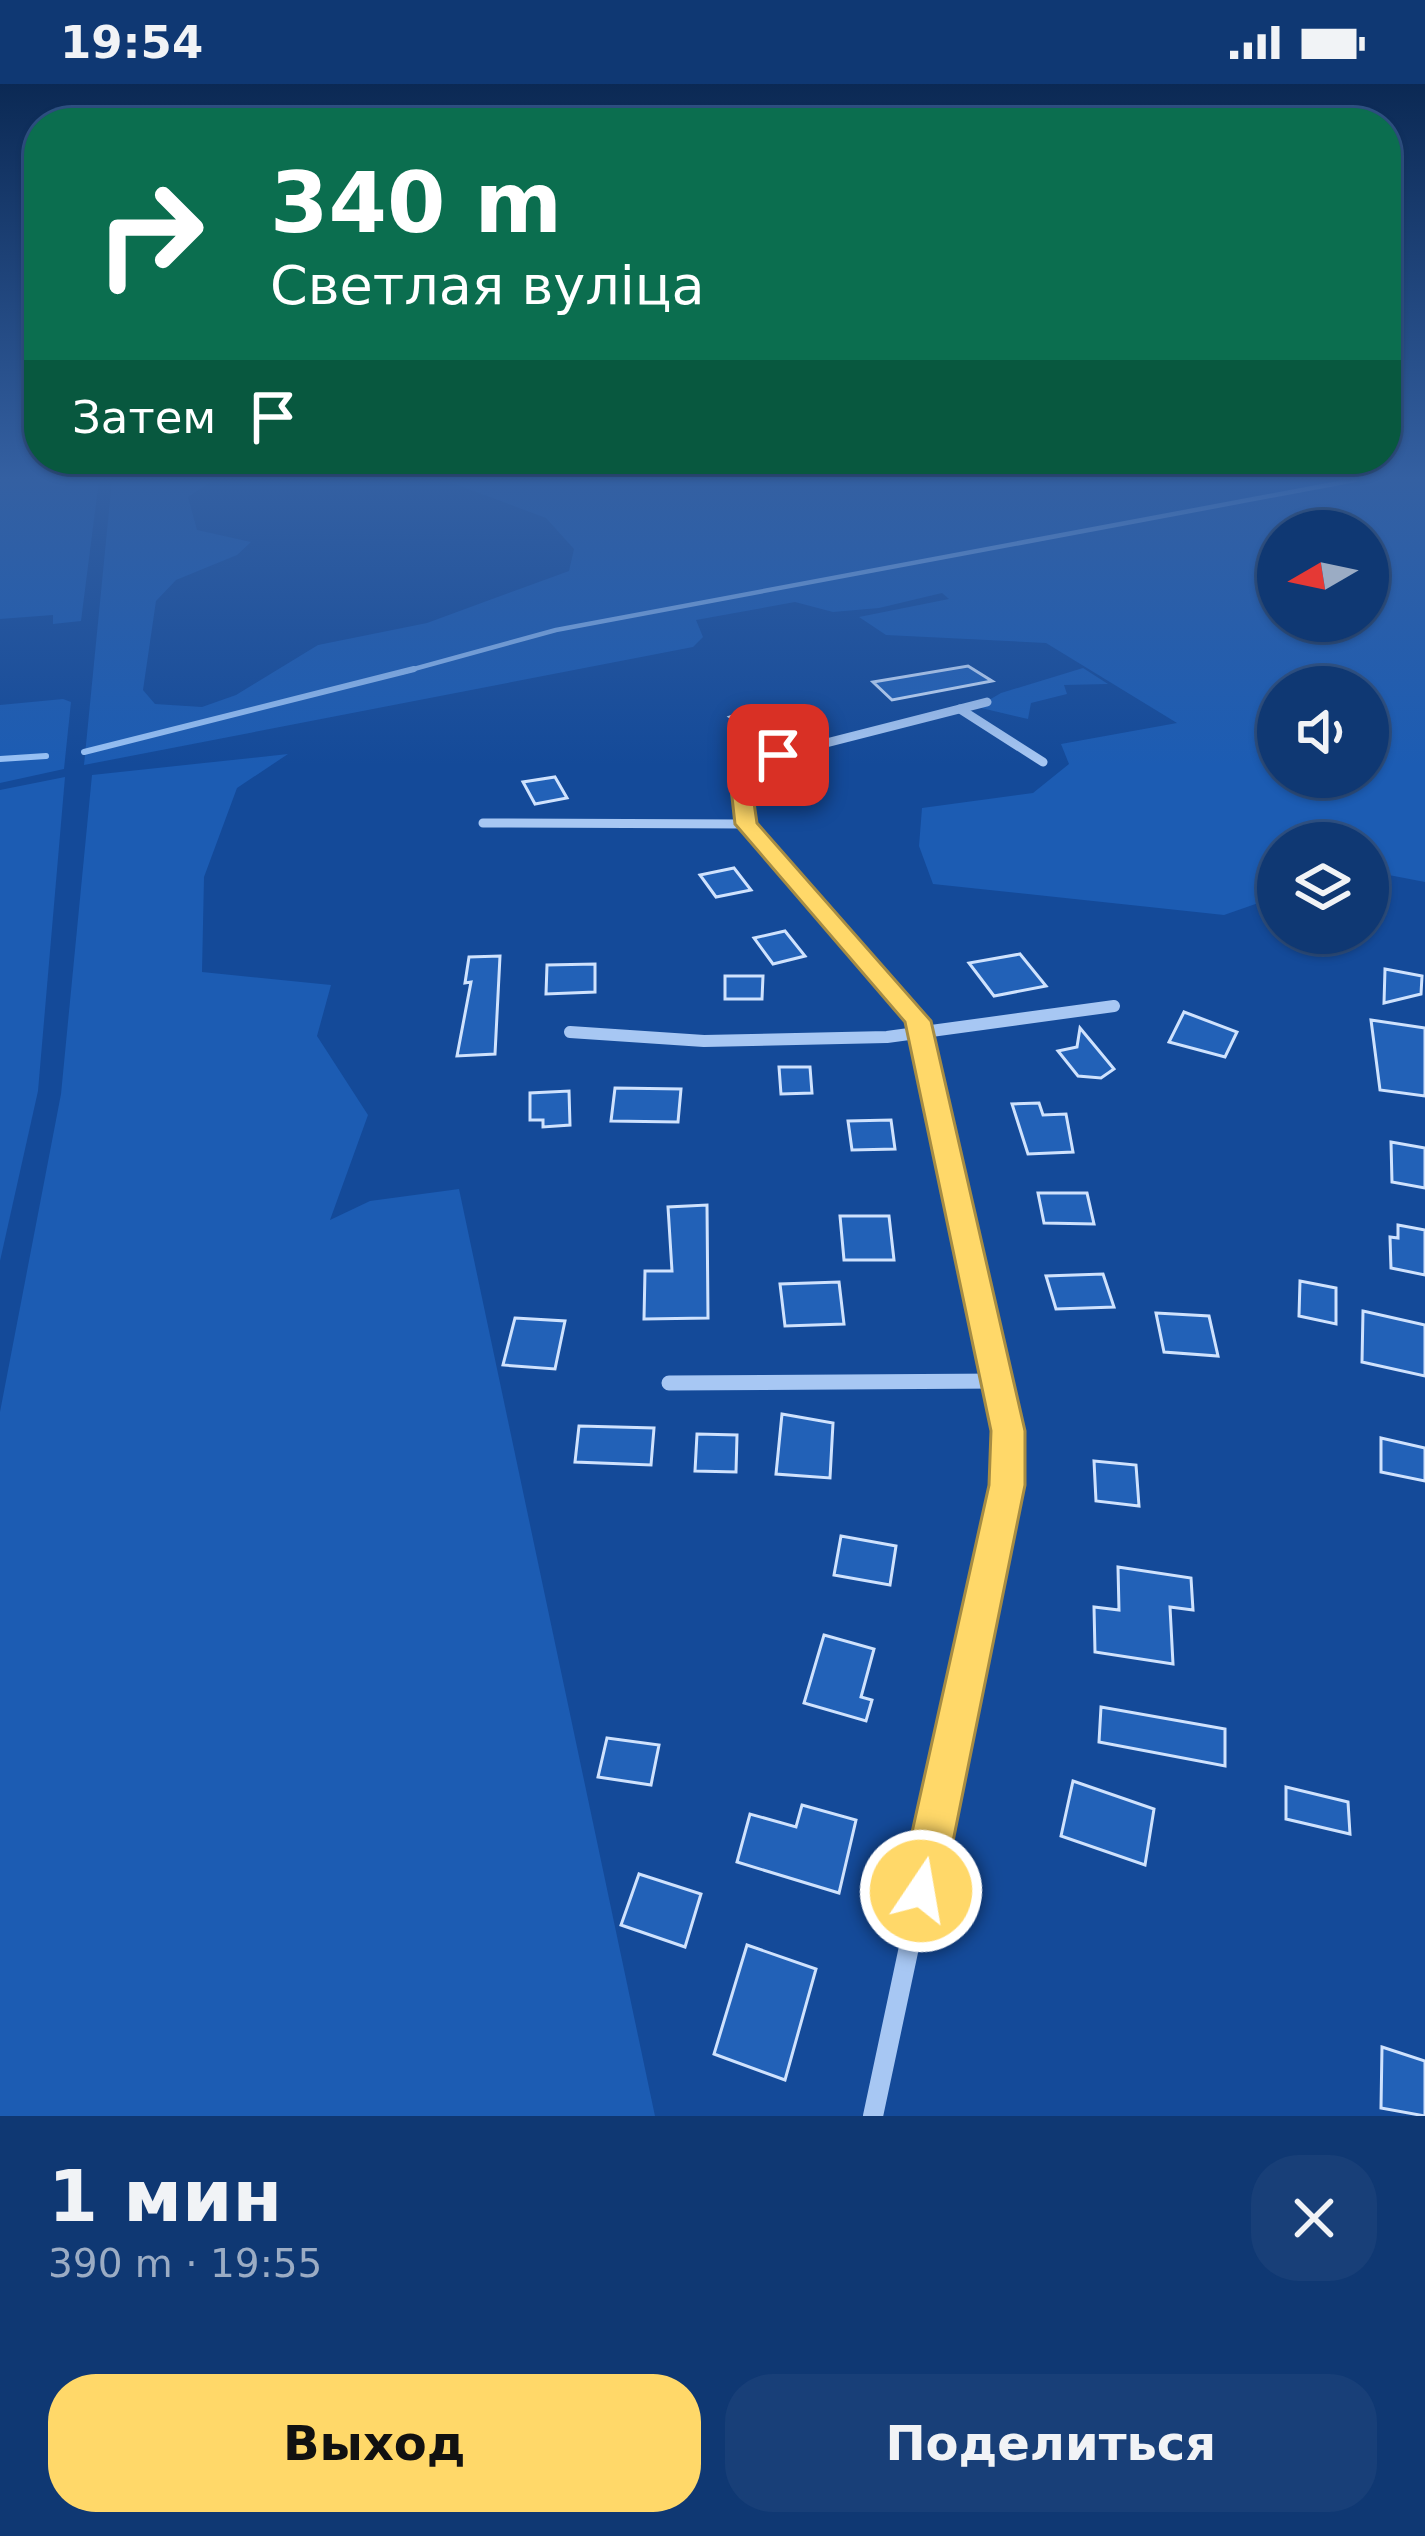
<!DOCTYPE html>
<html lang="ru">
<head>
<meta charset="utf-8">
<style>
	:root { --surface:#0f3873; --page:#183f78; --text:#f1f3f6; --muted:#9bacc4; --line:#2f5285; --accent:#ffd869 }
	body { margin:0; font-family:"DejaVu Sans",sans-serif; background:var(--page); color:var(--text); height:100vh; display:flex; flex-direction:column; font-size:45px; white-space:nowrap }
	* { box-sizing:border-box; margin:0 }
	p { font-size:39px; color:var(--muted) }
	.icon { flex:none; width:66px; height:66px; fill:none; stroke:currentColor; stroke-width:2; stroke-linecap:round; stroke-linejoin:round }
	.map { position:relative; height:2032px; overflow:hidden }
	.drawer { display:flex; flex-direction:column; background:var(--surface); flex:1 }
	.drawer>* { flex:none }
	.banner { position:absolute; left:24px; top:24px; width:1377px; height:366px; border-radius:48px; box-shadow:0 3px 9px #0004,0 0 0 3px var(--line); background:#0b6e4f; color:#fff; overflow:hidden }
	.needle { width:78px; rotate:261deg }
	.fabs { position:absolute; left:1257px; top:426px; display:grid; gap:24px }
	.fabs a { display:grid; place-items:center; width:132px; height:132px; border-radius:50%; background:var(--surface); box-shadow:0 3px 9px #0004,0 0 0 3px var(--line); font-size:60px }
	.pin { position:absolute; display:grid; place-items:center; width:102px; height:102px; color:#fff; margin:-51px; border-radius:24px; box-shadow:0 6px 18px #0006 }
	.me { position:absolute; width:132px; margin:-66px; rotate:12deg; stroke-linejoin:round; filter:drop-shadow(0 0 9px #0008) }
	.turn { display:flex; align-items:center; gap:42px; height:252px; padding:0 48px; font-size:54px }
	.turn .icon { width:156px; height:156px; stroke-width:2.5 }
	.turn b { display:block; font-size:84px; line-height:102px }
	.then { display:flex; align-items:center; height:114px; padding:0 48px; background:#0003; gap:24px; font-size:45px }
	.round { display:grid; place-items:center; flex:none; width:126px; height:126px; border-radius:48px; background:var(--page) }
	.headline { display:flex; align-items:center; justify-content:space-between; height:204px; padding:0 48px }
	h1 { font-size:72px; font-weight:800; line-height:90px }
	.action { display:flex; gap:24px; margin-top:auto; padding:24px 48px }
	.action a { flex:1; height:138px; border-radius:48px; background:var(--accent); color:#111; font-size:48px; font-weight:800; line-height:138px; text-align:center }
	.action a+a { background:var(--page); color:var(--text) }
	.status { display:flex; justify-content:space-between; align-items:center; height:84px; padding:0 60px; background:var(--surface); direction:ltr }
	.status svg { height:33px; fill:currentColor }
	.map>svg:first-child { display:block }
</style>
</head>
<body>
<div class="status"><b>19:54</b><svg viewBox="0 0 49 12"><path d="M0 12V9h3v3zM5 12V6h3v6zM10 12V3h3v9zM15 12V0h3v12zM26 1h20v11H26zM47 4h2v5h-2z"/></svg></div>
<div class="map">
<svg width="1425" height="2032" viewBox="0 0 1425 2032">
	<rect width="100%" height="100%" fill="#144a99"/>
	<!-- green -->
	<g fill="#1c5cb3" fill-rule="evenodd">
		<polygon points="0,396 99,396 81,537 53,540 53,531 0,535"/>
		<path d="M112 396H214L188 413 197 446 251 458 237 471 176 496 156 517 143 606 155 620 202 623 236 611 318 561 427 539 569 487 574 465 546 434 444 396H1425V798L1368 787V759H1278V785L1260 788 1267 816 1224 831 933 800 919 762 922 724 1033 709 1069 680 1061 660 1177 639 1046 559 886 551 859 533 949 515 942 509 879 524 833 528 795 518 696 536 703 553 693 563 84 681ZM1278 447H1368V537H1278ZM1278 603H1368V693H1278Z"/>
		<polygon points="1083,584 1108,600 1064,601 1067,610 1031,619 1028,635 977,623 1001,609"/>
		<polygon points="63,615 71,618 64,685 0,699 0,621"/>
		<polygon points="288,670 237,704 204,793 202,888 331,901 317,952 368,1031 330,1136 370,1117 459,1105 655,2032 0,2032 0,1328 61,1010 92,691"/>
		<polygon points="65,693 38,1007 0,1177 0,706"/>
	</g>
	<g fill="none" stroke-linecap="round" stroke-linejoin="round">
		<!-- stream-far1 -->
		<polyline stroke="#99c2f5" stroke-width="4.5" points="403,588 556,546 1355,396"/>
		<!-- stream -->
		<g stroke="#99c2f5" stroke-width="6">
			<polyline points="84,668 414,585"/>
			<polyline points="0,675 46,672"/>
		</g>
	</g>
	<!-- building -->
	<g fill="#2261b7" stroke="#cfe2fd" stroke-width="3">
		<polygon points="968,582 992,597 892,616 873,598"/>
		<polygon points="757,624 785,641 757,651 730,633"/>
		<polygon points="555,693 567,714 535,720 523,698"/>
		<polygon points="734,784 751,806 716,813 700,791"/>
		<polygon points="785,847 805,872 773,880 754,854"/>
		<polygon points="1020,870 1046,902 994,912 969,879"/>
		<polygon points="500,872 495,970 457,972 471,898 465,899 469,873"/>
		<polygon points="595,880 595,908 546,910 547,881"/>
		<polygon points="1385,885 1422,892 1421,910 1384,919"/>
		<polygon points="725,892 763,892 762,915 725,915"/>
		<polygon points="1184,928 1237,948 1225,973 1169,958"/>
		<polygon points="1371,936 1425,944 1425,1012 1380,1006"/>
		<polygon points="1080,944 1114,985 1101,994 1078,992 1058,967 1077,963"/>
		<polygon points="779,983 810,983 812,1009 781,1010"/>
		<polygon points="615,1004 681,1005 678,1038 611,1037"/>
		<polygon points="569,1007 570,1041 543,1043 543,1036 530,1036 530,1009"/>
		<polygon points="1039,1019 1043,1031 1066,1030 1073,1068 1028,1070 1012,1020"/>
		<polygon points="891,1036 895,1065 852,1066 848,1037"/>
		<polygon points="1391,1058 1425,1064 1425,1104 1392,1098"/>
		<polygon points="1038,1109 1087,1109 1094,1140 1044,1139"/>
		<polygon points="707,1121 708,1234 644,1235 645,1187 672,1187 668,1123"/>
		<polygon points="840,1132 889,1132 894,1176 844,1176"/>
		<polygon points="1398,1141 1425,1146 1425,1191 1391,1184 1390,1153 1398,1154"/>
		<polygon points="1103,1190 1114,1223 1056,1225 1046,1192"/>
		<polygon points="1300,1197 1336,1204 1336,1240 1299,1232"/>
		<polygon points="839,1198 844,1240 785,1242 780,1200"/>
		<polygon points="1363,1227 1425,1241 1425,1292 1362,1278"/>
		<polygon points="1156,1229 1209,1232 1218,1272 1164,1268"/>
		<polygon points="515,1234 565,1237 555,1285 503,1281"/>
		<polygon points="782,1330 833,1339 830,1394 776,1390"/>
		<polygon points="579,1342 654,1344 651,1381 575,1378"/>
		<polygon points="697,1350 737,1351 736,1388 695,1387"/>
		<polygon points="1381,1354 1425,1364 1425,1397 1381,1388"/>
		<polygon points="1094,1377 1136,1381 1139,1422 1096,1417"/>
		<polygon points="841,1452 896,1462 890,1501 834,1491"/>
		<polygon points="1118,1483 1191,1494 1193,1526 1170,1523 1173,1580 1095,1568 1094,1523 1119,1526"/>
		<polygon points="824,1551 874,1565 861,1613 872,1616 866,1637 804,1619"/>
		<polygon points="1101,1623 1225,1645 1225,1682 1099,1658"/>
		<polygon points="607,1654 659,1661 651,1701 598,1693"/>
		<polygon points="1073,1697 1154,1725 1145,1781 1061,1752"/>
		<polygon points="1286,1703 1348,1718 1350,1750 1286,1735"/>
		<polygon points="802,1721 856,1736 839,1809 737,1778 750,1730 796,1743"/>
		<polygon points="639,1790 701,1810 685,1863 621,1841"/>
		<polygon points="747,1861 816,1885 785,1996 714,1970"/>
		<polygon points="1382,1963 1425,1977 1425,2032 1381,2024"/>
	</g>
	<g fill="none" stroke-linecap="round" stroke-linejoin="round">
		<!-- street-far3 -->
		<g stroke="#a7c7f3" stroke-width="9">
			<polyline points="960,625 1043,678"/>
			<polyline points="483,739 746,740"/>
			<polyline points="826,831 746,740 741,704 779,671 987,618"/>
		</g>
		<!-- street-far2 -->
		<g stroke="#a7c7f3" stroke-width="12">
			<polyline points="823,828 918,936 963,1140"/>
			<polyline points="570,948 704,957 887,953 1114,922"/>
		</g>
		<!-- street-far1 -->
		<g stroke="#a7c7f3" stroke-width="15">
			<polyline points="962,1137 1008,1347 1007,1401 979,1533"/>
			<polyline points="669,1299 1001,1297"/>
		</g>
		<!-- street -->
		<polyline stroke="#a7c7f3" stroke-width="20" points="873,2032 980,1530"/>
	</g>
	<!-- sky -->
	<linearGradient id="sky" x2="0" y2="1"><stop stop-color="#0b2954"/><stop offset="0.58" stop-color="#3460a2"/><stop offset="1" stop-color="#3460a2" stop-opacity="0"/></linearGradient>
	<rect width="1425" height="681" fill="url(#sky)"/>
	<!-- route -->
	<polygon fill="#ffd869" stroke="#a68c44" stroke-width="3" points="771,667 789,671 752,705 757,739 931,937 1025,1347 1025,1401 943,1807 936,1822 921,1828 905,1822 899,1807 989,1401 991,1347 905,938 735,740 731,704"/>
</svg>
<div class="fabs">
<a><svg class="needle" viewBox="-14 -14 28 28"><path d="M0-13l5 13h-10z" fill="#e53935"/><path d="M0 13l5-13h-10z" fill="#9bacc4"/></svg></a>
<a><svg class="icon" aria-label="sound" viewBox="0 0 24 24"><path d="M4 9h4l5-4v14l-5-4H4zM17 9q2 3 0 6"/></svg></a>
<a><svg class="icon" aria-label="layers" viewBox="0 0 24 24"><path d="M12 4l9 5-9 5-9-5zM3 14l9 5 9-5"/></svg></a>
</div>
<div class="pin" style="left:778px;top:671px;background:#d93025"><svg class="icon" aria-label="arrive" viewBox="0 0 24 24"><path d="M6 21V4h12l-3 4 3 4H6"/></svg></div>
<svg class="me" style="left:921px;top:1807px" viewBox="-20 -20 40 40"><circle r="17" fill="#ffd869" stroke="#fff" stroke-width="3"/><path d="M0-11L8 9 0 5-8 9z" fill="#fff"/></svg>
<div class="banner">
<div class="turn"><svg class="icon" aria-label="right" viewBox="0 0 24 24"><path d="M7 20v-9h11M14 6l5 5-5 5"/></svg><div><b>340 m</b>Светлая вуліца</div></div>
<div class="then">Затем<svg class="icon" aria-label="arrive" viewBox="0 0 24 24"><path d="M6 21V4h12l-3 4 3 4H6"/></svg></div>
</div>
</div>
<section class="drawer">
<div class="headline"><div><h1>1 мин</h1><p>390 m · 19:55</p></div><a class="round"><svg class="icon" aria-label="close" viewBox="0 0 24 24"><path d="M6 6l12 12M18 6L6 18"/></svg></a></div>
<div class="action"><a>Выход</a><a>Поделиться</a></div>
</section>
</body>
</html>
